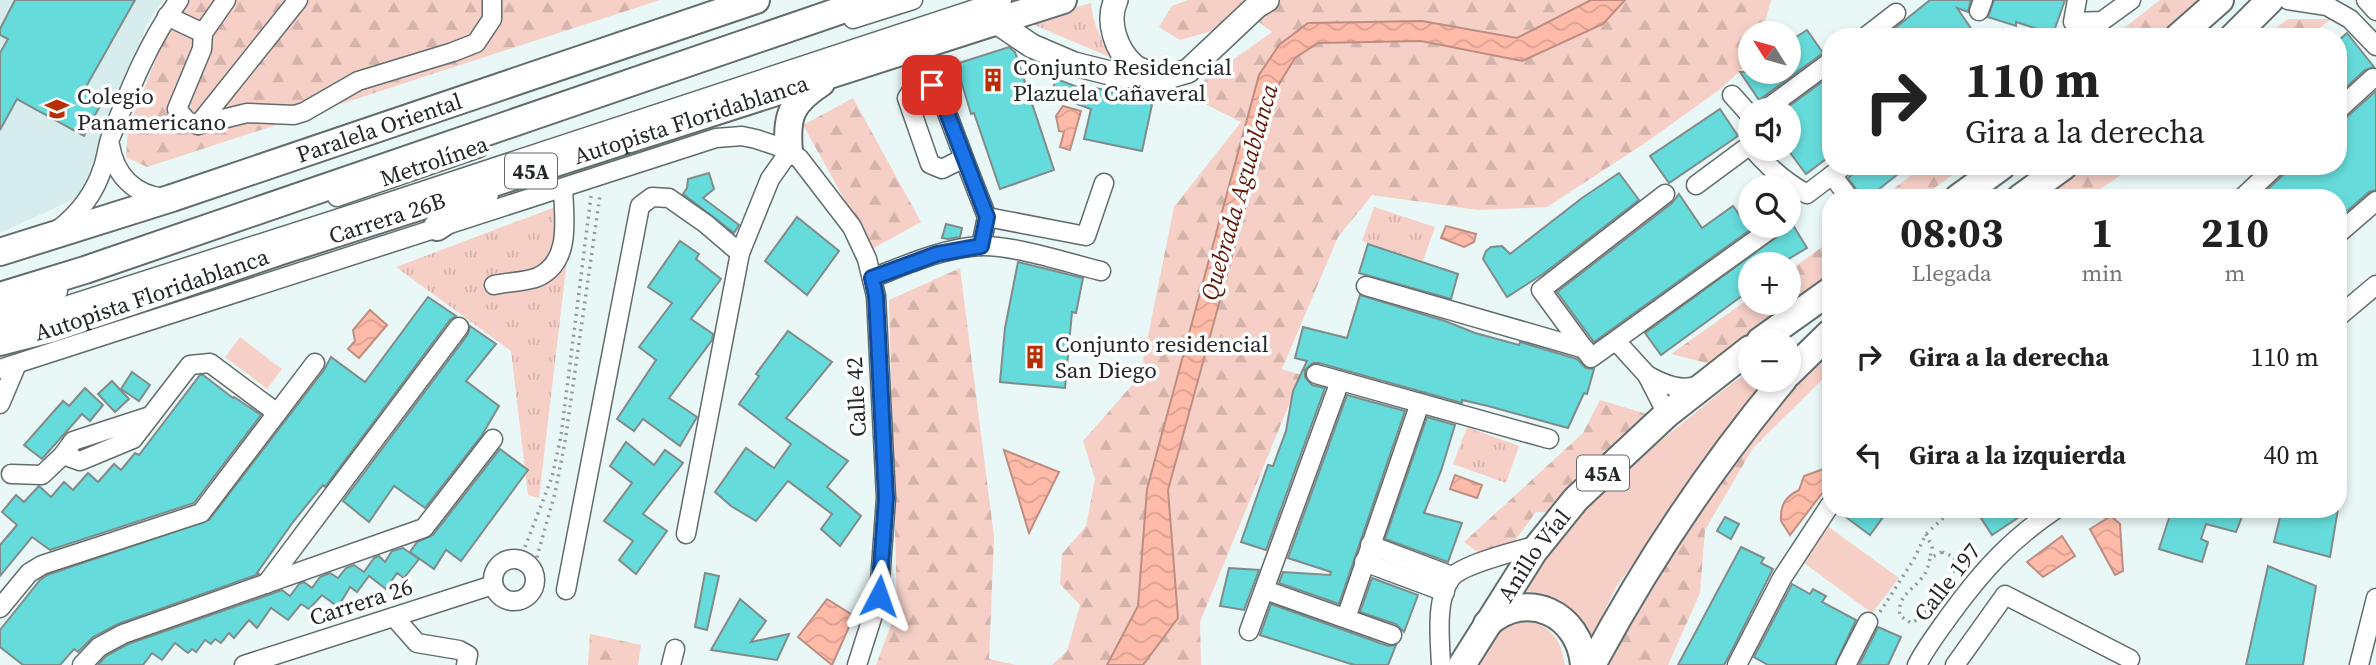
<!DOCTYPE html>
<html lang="es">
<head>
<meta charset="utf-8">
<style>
	:root { --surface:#fff; --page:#f6f6f6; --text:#222; --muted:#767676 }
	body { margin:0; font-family:"Source Serif 4",serif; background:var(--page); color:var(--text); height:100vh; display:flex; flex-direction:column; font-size:26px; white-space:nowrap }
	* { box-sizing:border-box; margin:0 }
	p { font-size:23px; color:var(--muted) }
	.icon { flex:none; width:38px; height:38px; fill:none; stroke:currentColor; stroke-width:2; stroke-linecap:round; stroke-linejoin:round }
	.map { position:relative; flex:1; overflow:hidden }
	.panel { position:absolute; left:1822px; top:189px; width:525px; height:329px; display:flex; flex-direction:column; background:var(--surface); border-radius:28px; box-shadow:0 4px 10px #0003 }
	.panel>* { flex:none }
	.hud { position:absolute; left:1822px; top:28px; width:525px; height:147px; border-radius:28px; box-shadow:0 4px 10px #0003; background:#fff; color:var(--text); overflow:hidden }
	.needle { width:46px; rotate:307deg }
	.fabs { position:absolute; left:1738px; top:21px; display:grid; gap:14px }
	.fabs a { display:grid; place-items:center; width:63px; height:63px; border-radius:50%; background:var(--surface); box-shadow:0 4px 10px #0003; font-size:35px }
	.pin { position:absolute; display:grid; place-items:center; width:60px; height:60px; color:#fff; margin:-30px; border-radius:14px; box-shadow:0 4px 10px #0006 }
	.me { position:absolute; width:77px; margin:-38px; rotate:4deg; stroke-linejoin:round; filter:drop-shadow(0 0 5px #0008) }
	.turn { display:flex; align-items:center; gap:24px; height:147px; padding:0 28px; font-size:32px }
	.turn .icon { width:91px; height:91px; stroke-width:2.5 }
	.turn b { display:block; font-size:49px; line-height:60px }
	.eta { display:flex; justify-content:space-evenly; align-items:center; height:119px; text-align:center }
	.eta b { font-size:42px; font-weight:700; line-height:49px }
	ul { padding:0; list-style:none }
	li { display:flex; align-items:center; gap:21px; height:98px; padding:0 28px }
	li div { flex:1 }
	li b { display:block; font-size:26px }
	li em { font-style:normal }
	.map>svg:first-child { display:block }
</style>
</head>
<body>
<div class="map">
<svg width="2376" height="665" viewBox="0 0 2376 665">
	<defs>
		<pattern id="forest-firs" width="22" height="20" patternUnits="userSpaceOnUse" patternTransform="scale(1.75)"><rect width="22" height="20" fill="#f6d0c6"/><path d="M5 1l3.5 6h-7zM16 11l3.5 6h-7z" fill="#d3b3aa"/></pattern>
		<pattern id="park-tufts" width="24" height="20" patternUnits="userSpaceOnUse" patternTransform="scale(1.75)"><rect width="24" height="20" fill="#f6d0c6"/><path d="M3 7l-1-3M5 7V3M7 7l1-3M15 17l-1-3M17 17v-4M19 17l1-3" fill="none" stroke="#d3b3aa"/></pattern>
		<pattern id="water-waves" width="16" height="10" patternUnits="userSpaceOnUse" patternTransform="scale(1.75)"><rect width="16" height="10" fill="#ffbaa8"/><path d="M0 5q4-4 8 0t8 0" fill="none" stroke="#daa091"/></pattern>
	</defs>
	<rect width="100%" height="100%" fill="#eaf7f7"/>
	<!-- built -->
	<polygon fill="#d7eded" points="0,0 163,0 148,22 79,197 0,233"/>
	<!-- green -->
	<g fill="#f6d0c6">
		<polygon points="240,337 282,369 267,389 225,357"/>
		<polygon points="1750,372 1750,380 1771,380 1616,587 1590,641 1562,606 1545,594 1519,590 1601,489 1732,383"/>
		<polygon points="1826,525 1899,578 1872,613 1800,560"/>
		<path d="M1532 619C1555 633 1560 638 1565 665H1475C1491 636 1497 622 1532 619Z"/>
	</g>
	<!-- forest -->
	<g fill="url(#forest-firs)">
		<polygon points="189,0 660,0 147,167 126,157 128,128 170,25"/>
		<polygon points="1188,0 1771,0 1762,33 1750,33 1750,62 1719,90 1645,143 1547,207 1478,210 1372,195 1338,237 1282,369 1301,375 1200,622 1201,665 1052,665 1067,651 1080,605 1060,584 1062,554 1086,526 1095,479 1083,441 1140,376 1174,207 1241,122 1185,94 1272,32 1242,9 1215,30 1180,40 1159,27 1172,6"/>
		<polygon points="2160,0 2201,0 2164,37 2108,37 2128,25"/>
		<polygon points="2288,19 2331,19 2308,37 2264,37"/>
		<polygon points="853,98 921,222 872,249 803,125"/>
		<polygon points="1924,166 1972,166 1962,168 1925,195 1881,198"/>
		<polygon points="2081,166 2134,166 2087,198 2036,198"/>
		<polygon points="1830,241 1830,281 1715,365 1671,354 1750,298 1750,303 1788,303 1789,271"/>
		<polygon points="960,268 994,537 989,659 1016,665 876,665 897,609 889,300"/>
		<polygon points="1830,349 1830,372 1753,448 1705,530 1700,593 1668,665 1602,665 1711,490 1810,365"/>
		<polygon points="1600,400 1650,415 1549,512 1536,512 1513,543 1480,554 1464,542 1583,433"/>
		<polygon points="590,634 641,645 638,665 588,665"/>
	</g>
	<!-- park -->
	<g fill="url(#park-tufts)">
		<path d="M1091 3C1093 24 1101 40 1112 58L1027 22Z"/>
		<polygon points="574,200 539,498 528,495 511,351 396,267"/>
		<polygon points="1374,207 1435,227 1423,261 1362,241"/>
		<polygon points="1467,427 1519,446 1506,483 1453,464"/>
	</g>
	<!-- water -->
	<g fill="url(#water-waves)" stroke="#bd8e81" stroke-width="2">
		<polygon points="1591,0 1625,0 1603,24 1522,61 1421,41 1318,43 1295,58 1279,84 1168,490 1178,618 1143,665 1107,665 1138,606 1147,489 1259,75 1279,45 1308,23 1422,21 1517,38"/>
		<polygon points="1063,106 1081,111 1070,150 1060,147 1064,132 1059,131 1056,116"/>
		<polygon points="1446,226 1476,234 1474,242 1464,247 1441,238"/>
		<polygon points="370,310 387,325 359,358 348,349 355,341 353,330"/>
		<polygon points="1004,450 1059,472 1029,533"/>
		<path d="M1830 450V483L1790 535 1781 521C1780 505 1785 497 1799 490L1804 476 1826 468 1828 451Z"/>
		<polygon points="1455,475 1482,485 1477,498 1450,489"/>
		<polygon points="2111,516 2120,524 2123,571 2115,575 2090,529"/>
		<polygon points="2062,536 2075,556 2043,577 2027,562"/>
		<polygon points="827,599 854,616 832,665 798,637"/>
	</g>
	<!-- building -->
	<g fill="#66dbdb" stroke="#808b8b" stroke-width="2">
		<polygon points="15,0 135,0 83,92 102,102 84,136 17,99 0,130 0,53 8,39 0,35 0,29"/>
		<polygon points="1930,0 1971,0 1968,12 1957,8 1977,37 1884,37"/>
		<polygon points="1994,0 2065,0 2053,34 2016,22 2016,26 1988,17"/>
		<polygon points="1807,30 1823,53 1759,100 1740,72 1788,72 1788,42"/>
		<polygon points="2347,33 2374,67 2365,70 2338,95 2338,41"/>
		<polygon points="1009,47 1015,52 1054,170 1000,189 974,113 971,114 956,64"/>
		<polygon points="1830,76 1830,156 1806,174 1788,150 1788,110 1784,110"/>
		<polygon points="1056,79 1094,93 1095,88 1153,100 1142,151 1084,139 1091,109 1051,95"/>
		<polygon points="2376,91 2376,190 2369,192 2338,219 2338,198 2265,198 2263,194 2284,174 2287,166 2338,166 2338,121 2346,118"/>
		<polygon points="1720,109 1738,136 1669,183 1650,156"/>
		<polygon points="1863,166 1908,166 1868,198 1858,198 1856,189 1848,178"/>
		<polygon points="709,173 714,189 703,198 739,225 734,233 683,194 687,188 688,179"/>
		<polygon points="1619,173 1639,200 1543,274 1507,297 1483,259 1486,251 1491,247 1502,246 1510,254 1582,198"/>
		<polygon points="1679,194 1702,228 1733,206 1750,230 1594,342 1557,292 1672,203"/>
		<polygon points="797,217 839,251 807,295 765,261"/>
		<polygon points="946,224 962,228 960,237 948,239 942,238"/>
		<polygon points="1793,225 1807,248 1780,264 1750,264 1750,290 1661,355 1645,333"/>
		<polygon points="680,241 699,254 696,259 721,279 691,319 713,334 712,340 669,398 697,417 680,446 643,419 634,431 617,419 656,360 639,347 672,303 648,287"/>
		<polygon points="1368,244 1458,274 1451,299 1359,273"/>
		<polygon points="1018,262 1083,278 1076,313 1072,312 1065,388 1000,382 1005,328"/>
		<polygon points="1360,295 1445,321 1475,333 1519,345 1520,342 1577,359 1586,368 1594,369 1587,394 1584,393 1568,428 1488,406 1462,400 1462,403 1319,363 1313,363 1305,370 1305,377 1312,385 1325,388 1266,550 1241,542 1268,465 1273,466 1286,431 1293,391 1307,361 1295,358 1303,327 1347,338"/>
		<polygon points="428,297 456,316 450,320 325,487 323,485 293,522 257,573 259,574 118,624 93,637 78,652 74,649 60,665 23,665 0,647 0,630 40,580 47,575 209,520 324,370 331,357 365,382"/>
		<polygon points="470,326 496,344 466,381 499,406 482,435 425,508 394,486 369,522 343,501 468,334"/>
		<polygon points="788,331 832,362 786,418 848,461 827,487 861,516 840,546 821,529 832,514 788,481 756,521 731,506 715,492 746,448 774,468 791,444 739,404 759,376 756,374"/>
		<polygon points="132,372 150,385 139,401 121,389"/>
		<polygon points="200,375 203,375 233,398 234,397 261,415 194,503 50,550 32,537 0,576 0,545 17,525 2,512 16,495 24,502 39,486 51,497 64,482 73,490 88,473 98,482 114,464 121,470 135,453 139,455"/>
		<polygon points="112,381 129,399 115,412 98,394"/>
		<polygon points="85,388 103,405 90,421 82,414 42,459 24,445 63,401 69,406"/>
		<polygon points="1347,395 1405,411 1339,604 1279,583 1283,572 1330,575 1331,572 1288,558"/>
		<polygon points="1427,417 1455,425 1441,471 1424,513 1462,523 1448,562 1385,539"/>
		<polygon points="626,442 654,465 665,450 683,463 643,514 667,531 636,574 619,560 633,541 604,521 632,483 610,466"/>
		<polygon points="500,449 528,470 461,561 446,550 434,569 410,552 417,542 433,535"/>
		<polygon points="1840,509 1889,509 1870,535 1839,512"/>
		<polygon points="1975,509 2031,509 1992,535"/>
		<polygon points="2169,509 2245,509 2236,532 2206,524 2201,539 2208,542 2202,562 2159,549 2170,515"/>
		<polygon points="2282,509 2338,509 2330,557 2274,542"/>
		<polygon points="1725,517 1739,524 1731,539 1717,531"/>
		<polygon points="1741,547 1764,558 1761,563 1773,569 1730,654 1724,665 1678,665"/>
		<polygon points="403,548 419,559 404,578 397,573 386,589 369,576 357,592 350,587 338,607 322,595 309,609 301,604 288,620 271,608 257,628 249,620 234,638 229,633 221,643 215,639 211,644 205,640 196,652 192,649 188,653 175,643 162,660 152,653 143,665 98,665 106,656 128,644 282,590 290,596 299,584 304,582 312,588 320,577 330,573 338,578 346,568 354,565 364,572 374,558 379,556 385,562 392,551"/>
		<polygon points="2268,566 2316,586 2303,665 2246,665"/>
		<polygon points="1229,568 1259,570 1244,610 1220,606"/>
		<polygon points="705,573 719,576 707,630 695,627"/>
		<polygon points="1372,578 1418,595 1404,632 1396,624 1360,612"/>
		<polygon points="1792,584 1810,594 1813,589 1826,596 1822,602 1856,620 1835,665 1768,665 1754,657"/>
		<polygon points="740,599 766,621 751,642 789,634 777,660 711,650"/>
		<polygon points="1271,604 1388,646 1396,645 1388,665 1354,665 1260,635"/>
		<polygon points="1878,627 1901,637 1888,665 1859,665"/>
	</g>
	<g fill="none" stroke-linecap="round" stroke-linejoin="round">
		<!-- minor casing -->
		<g stroke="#616d6c" stroke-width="21">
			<g id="minor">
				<polyline points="2077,0 2073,22 2102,21 2131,0"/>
				<polyline points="2288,0 2327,6 2350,19 2376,46"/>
				<polyline points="2366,0 2376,11"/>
				<polyline points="1979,11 1983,0"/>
				<polyline points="167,16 203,33 202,49 177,109 187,121 198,125 247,113 294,115 304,112 358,81 453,52 476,43 492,19 492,0"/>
				<polyline points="853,19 913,0"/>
				<polyline points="203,33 226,0"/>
				<polyline points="1865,37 1896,13"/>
				<polyline points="1732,95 1750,115"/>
				<polyline points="1765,110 1830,62"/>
				<polyline points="2338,110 2373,78"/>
				<polyline points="198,125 298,0"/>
				<path d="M110 145C115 175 134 195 165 198"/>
				<path d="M1753 149C1769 168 1785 182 1807 194L1844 166"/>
				<polyline points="964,158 938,89 932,85 912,90 907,98 930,164 942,169 964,158 987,217 981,246"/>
				<polyline points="1832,175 1847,195"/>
				<polyline points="1696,185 1750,145"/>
				<polyline points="1665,194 1541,290 1591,358 1772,228"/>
				<polyline points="337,197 479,148"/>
				<polyline points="2242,198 2276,166"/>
				<polyline points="987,217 1086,236 1104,183"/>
				<path d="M59 229C78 214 94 194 102 170 106 160 107 149 110 139 129 91 148 42 179 0"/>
				<polyline points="2338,234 2376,201"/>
				<path d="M872 278C906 265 943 248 980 246 1015 245 1067 263 1101 271"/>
				<path d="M494 285C507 282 526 282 538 277 572 261 564 218 563 188"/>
				<polyline points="1366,286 1585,349"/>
				<polyline points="0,311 58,291"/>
				<polyline points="2338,317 2376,285"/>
				<polyline points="0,327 380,205 1002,0"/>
				<polyline points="1616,341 1647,375 1667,414"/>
				<polyline points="0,369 716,138 742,136 756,139 780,147 799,158 852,227 867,259 876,296 886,498 879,596 857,665"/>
				<polyline points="1316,374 1549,439"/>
				<path d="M1647 375C1663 384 1683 393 1701 384"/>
				<polyline points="0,404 17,364"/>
				<polyline points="150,416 73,441 63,455 80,461 133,439 190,365 210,363 277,413"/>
				<polyline points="11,474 42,475 63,455"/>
				<polyline points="686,534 740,253 770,179 789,152"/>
				<polyline points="1370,545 1452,576"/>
				<circle cx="514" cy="580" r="21"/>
				<polyline points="1364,562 1445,592"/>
				<polyline points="266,584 459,327"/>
				<polyline points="566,590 640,206 652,197 669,198 706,224 740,253"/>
				<polyline points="1265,590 1392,635"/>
				<polyline points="0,608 29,573 42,565 201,513 315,363"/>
				<polyline points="394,617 417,643 459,650 468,655 466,665"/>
				<polyline points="1346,618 1420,403"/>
				<polyline points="1249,631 1340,381"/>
				<polyline points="82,665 99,647 123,634 424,528 493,439"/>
				<polyline points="244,665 493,585"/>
				<polyline points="671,665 675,649"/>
				<path d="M1441 665C1440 640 1435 599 1451 578 1462 564 1520 550 1539 545"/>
				<polyline points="1737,665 1782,578 1830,505"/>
				<polyline points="1846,665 1868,622"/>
				<path d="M1917 665C1926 647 1938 632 1950 615 1982 571 2010 540 2056 509"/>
				<polyline points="1955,665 2005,595 2130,659"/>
				<polyline points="2359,665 2376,598"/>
			</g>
		</g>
		<!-- major casing -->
		<g stroke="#616d6c" stroke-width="26">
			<g id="major">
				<path d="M1116 0C1106 21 1116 51 1134 66 1139 70 1148 72 1155 74"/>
				<polyline points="995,21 1032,46 1074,64 1118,75 1164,78 1188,71 1257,6 1267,0"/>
			</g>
		</g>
		<!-- highway casing -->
		<g stroke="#616d6c" stroke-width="30">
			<g id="highway">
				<polyline points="2178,37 2220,0"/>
				<polyline points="2233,37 2270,0"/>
				<path d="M789 152C786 117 790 103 821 83"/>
				<polyline points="1958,198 2002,166"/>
				<polyline points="2020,198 2064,166"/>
				<polyline points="437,227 485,194"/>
				<path id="s1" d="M0 252 172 198 756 0"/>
				<polyline points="0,296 85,270 871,0"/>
				<polyline points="1760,341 1830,291"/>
				<path id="s2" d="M0 342 51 329 281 251 1063 0"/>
				<polyline points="1788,374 1830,333"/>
				<path d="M1487 624C1527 588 1580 614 1584 665"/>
				<path id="s3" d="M1462 665 1534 551 1576 499 1667 414 1750 349"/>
				<path d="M1592 665C1646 564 1710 468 1783 380"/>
			</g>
		</g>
		<!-- path -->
		<g stroke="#909999" stroke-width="3.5" stroke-dasharray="2 5" stroke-linecap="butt">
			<polyline points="1926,534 1932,547 1930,558"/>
			<path d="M1942 552 1954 557 1957 567C1943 585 1933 613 1911 623L1900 616C1897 597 1910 592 1921 579 1927 573 1928 566 1930 558Z"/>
			<polyline points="520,560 552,477 561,436 591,196"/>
			<polyline points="533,571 555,493 565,442 600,195"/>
			<polyline points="1880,612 1914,559 1926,534 1953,509"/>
		</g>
		<!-- minor -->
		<use href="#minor" stroke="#fff" stroke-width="18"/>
		<!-- major -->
		<use href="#major" stroke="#fff" stroke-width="23"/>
		<!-- highway -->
		<use href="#highway" stroke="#fff" stroke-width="26"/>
	</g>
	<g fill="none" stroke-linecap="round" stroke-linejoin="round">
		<!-- route casing -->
		<g stroke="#114b97" stroke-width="18">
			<polyline id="route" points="879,596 886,498 876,296 872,278 937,254 981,246 987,217 938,89 932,85"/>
		</g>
		<!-- route -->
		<use href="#route" stroke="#1a73e8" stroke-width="12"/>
	</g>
	<!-- icons -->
	<defs>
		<g id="building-bare" transform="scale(1.89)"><path d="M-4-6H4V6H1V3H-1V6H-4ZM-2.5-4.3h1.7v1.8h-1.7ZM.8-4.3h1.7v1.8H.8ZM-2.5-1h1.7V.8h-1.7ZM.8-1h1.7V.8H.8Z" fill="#b92f05" stroke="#fff" stroke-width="2.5" paint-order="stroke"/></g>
		<g id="school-bare" transform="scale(1.89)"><path d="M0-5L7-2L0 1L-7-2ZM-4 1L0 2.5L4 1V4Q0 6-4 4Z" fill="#b92f05" stroke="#fff" stroke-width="2.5" paint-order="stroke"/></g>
	</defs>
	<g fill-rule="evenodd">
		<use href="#building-bare" x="993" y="80"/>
		<use href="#school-bare" x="57" y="109"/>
		<use href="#building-bare" x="1035" y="357"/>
	</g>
	<g text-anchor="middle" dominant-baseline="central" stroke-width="7" stroke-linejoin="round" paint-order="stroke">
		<!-- shield labels -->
		<g fill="#fff" stroke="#656868" stroke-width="2">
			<rect x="505" y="153.5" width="52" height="35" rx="5"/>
			<rect x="1577" y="455.5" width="52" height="35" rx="5"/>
		</g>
		<g font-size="21" font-weight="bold" fill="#232727">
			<text x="531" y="171">45A</text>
			<text x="1603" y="473">45A</text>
		</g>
		<!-- poi labels -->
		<g font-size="23" fill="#232727" stroke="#fff" text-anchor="start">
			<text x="1013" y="67">Conjunto Residencial<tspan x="1013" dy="26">Plazuela Cañaveral</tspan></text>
			<text x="77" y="96">Colegio<tspan x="77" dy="26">Panamericano</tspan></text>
			<text x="1055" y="344">Conjunto residencial<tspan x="1055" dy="26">San Diego</tspan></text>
		</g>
		<!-- street labels -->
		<g font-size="23" fill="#232727" stroke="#fff">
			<text stroke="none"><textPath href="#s2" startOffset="726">Autopista Floridablanca</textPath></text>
			<text stroke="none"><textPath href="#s1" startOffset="399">Paralela Oriental</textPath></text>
			<text transform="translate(434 161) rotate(-19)">Metrolínea</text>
			<text transform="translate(387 218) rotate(-18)">Carrera 26B</text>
			<text stroke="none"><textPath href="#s2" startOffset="159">Autopista Floridablanca</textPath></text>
			<text transform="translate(856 397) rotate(-93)">Calle 42</text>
			<text stroke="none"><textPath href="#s3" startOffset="131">Anillo Víal</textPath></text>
			<text transform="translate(1947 582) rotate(-52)">Calle 197</text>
			<text transform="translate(361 602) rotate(-18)">Carrera 26</text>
		</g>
		<!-- water labels -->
		<g font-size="24" font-style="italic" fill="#5f1604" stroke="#fff">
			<text transform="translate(1239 192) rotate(-74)">Quebrada Aguablanca</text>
		</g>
	</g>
</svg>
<div class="fabs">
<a><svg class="needle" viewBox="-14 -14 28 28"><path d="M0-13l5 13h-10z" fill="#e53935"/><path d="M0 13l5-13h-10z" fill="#767676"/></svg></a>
<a><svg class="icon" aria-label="sound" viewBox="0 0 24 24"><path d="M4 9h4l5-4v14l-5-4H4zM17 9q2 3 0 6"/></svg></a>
<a><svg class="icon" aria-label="search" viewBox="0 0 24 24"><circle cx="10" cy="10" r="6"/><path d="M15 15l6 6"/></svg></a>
<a>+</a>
<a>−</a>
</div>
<div class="pin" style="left:932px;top:85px;background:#d93025"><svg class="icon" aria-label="arrive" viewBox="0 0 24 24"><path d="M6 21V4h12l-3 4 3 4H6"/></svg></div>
<svg class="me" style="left:879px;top:596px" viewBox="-20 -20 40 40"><path d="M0-17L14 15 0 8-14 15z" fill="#1a73e8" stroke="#fff" stroke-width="4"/></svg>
<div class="hud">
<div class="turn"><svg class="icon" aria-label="right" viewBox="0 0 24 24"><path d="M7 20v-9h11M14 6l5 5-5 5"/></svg><div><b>110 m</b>Gira a la derecha</div></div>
</div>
<section class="panel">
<div class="eta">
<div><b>08:03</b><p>Llegada</p></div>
<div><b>1</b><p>min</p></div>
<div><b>210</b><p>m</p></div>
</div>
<ul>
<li><svg class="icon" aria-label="right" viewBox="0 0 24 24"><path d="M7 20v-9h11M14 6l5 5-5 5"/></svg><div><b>Gira a la derecha</b></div><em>110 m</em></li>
<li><svg class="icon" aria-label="left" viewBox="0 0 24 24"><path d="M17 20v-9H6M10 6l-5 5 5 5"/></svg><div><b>Gira a la izquierda</b></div><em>40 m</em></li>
</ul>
</section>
</div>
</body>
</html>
